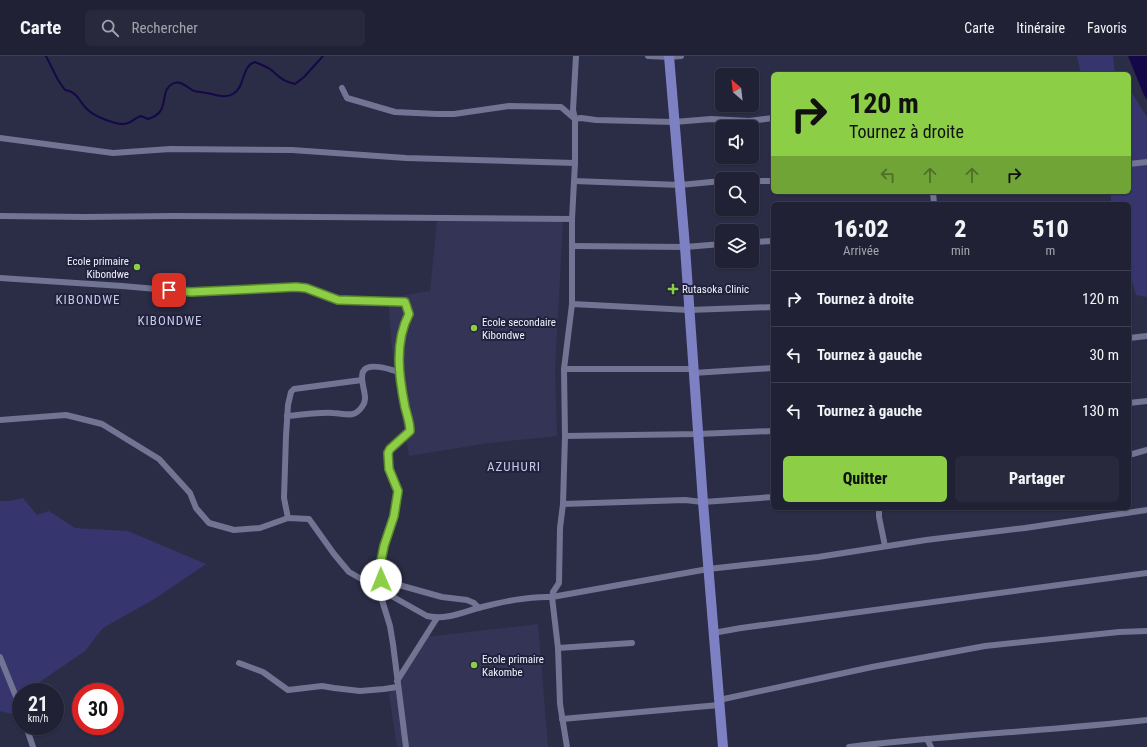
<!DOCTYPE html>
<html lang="fr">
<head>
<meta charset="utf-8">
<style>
	:root { --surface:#202134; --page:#28293c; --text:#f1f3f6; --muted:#a2a3ac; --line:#3d3e4f; --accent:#8cce45 }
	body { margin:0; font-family:"Roboto Condensed",sans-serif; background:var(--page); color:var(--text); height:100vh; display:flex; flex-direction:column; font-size:15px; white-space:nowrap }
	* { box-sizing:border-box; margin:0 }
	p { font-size:13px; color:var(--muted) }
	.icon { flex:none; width:22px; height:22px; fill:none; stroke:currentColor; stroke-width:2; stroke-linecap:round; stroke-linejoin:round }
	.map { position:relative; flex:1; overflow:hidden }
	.side { position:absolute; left:771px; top:146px; width:360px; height:308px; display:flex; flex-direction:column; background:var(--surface); border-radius:6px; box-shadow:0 1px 3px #0004,0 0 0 1px var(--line) }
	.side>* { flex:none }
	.top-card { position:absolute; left:771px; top:16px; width:360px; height:122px; border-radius:6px; box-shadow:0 1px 3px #0004,0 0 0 1px var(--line); background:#8cce45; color:#111; overflow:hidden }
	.needle { width:26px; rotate:332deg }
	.buttons { position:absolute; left:715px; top:12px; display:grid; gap:8px }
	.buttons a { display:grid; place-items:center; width:44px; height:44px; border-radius:6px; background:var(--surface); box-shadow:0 1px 3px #0004,0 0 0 1px var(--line); font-size:20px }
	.speed { position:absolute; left:12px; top:627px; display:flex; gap:8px; font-size:20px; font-weight:700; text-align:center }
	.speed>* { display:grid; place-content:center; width:52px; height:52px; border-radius:50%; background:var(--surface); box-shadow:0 1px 3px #0004,0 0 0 1px var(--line); line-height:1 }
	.speed small { font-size:10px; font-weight:400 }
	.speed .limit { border:6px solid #d22; background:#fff; color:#111 }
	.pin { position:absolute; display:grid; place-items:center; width:34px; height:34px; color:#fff; margin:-17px; border-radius:8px; box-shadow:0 2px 6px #0006 }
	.me { position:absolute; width:44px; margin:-22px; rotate:359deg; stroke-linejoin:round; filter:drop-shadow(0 0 3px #0008) }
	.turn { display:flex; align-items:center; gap:14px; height:84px; padding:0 12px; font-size:18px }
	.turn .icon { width:52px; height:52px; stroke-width:2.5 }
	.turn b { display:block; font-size:28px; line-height:34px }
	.lanes { display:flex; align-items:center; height:38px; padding:0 12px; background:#0003; justify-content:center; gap:20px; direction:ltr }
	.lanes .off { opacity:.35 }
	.eta { display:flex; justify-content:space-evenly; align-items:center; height:68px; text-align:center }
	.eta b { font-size:24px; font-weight:800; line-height:28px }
	.button { display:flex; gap:8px; margin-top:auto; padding:8px 12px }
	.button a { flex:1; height:46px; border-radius:6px; background:var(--accent); color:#111; font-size:16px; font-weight:800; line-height:46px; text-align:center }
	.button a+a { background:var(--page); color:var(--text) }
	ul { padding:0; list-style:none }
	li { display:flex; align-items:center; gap:12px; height:56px; padding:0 12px; border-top:1px solid var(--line) }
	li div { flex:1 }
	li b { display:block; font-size:15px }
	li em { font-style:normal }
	header { display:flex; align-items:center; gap:24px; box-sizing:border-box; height:56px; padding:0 20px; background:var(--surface); border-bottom:1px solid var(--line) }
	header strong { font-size:19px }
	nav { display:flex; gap:22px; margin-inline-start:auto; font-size:14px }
	.search { width:280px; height:36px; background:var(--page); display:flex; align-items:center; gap:10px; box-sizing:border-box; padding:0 14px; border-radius:6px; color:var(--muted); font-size:15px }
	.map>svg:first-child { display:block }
</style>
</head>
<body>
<header>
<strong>Carte</strong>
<div class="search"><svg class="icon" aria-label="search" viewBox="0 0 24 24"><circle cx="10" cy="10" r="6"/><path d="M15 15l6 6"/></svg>Rechercher</div>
<nav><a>Carte</a><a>Itinéraire</a><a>Favoris</a></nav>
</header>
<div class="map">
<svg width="1147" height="691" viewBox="0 0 1147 691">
	<rect width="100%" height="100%" fill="#2b2c46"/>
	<!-- built -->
	<g fill="#343556">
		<polygon points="563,164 555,314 557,380 489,387 409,400 394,318 388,242 430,235 437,165"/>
		<polygon points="538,568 548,691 397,691 389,638 425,581"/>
	</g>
	<!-- green -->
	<g fill="#36356e">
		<polygon points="1077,0 1113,0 1115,18 1081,18"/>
		<polygon points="1129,34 1132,37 1147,61 1147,241 1136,239 1129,215 1129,148 1111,148 1111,136 1129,136"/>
		<polygon points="23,442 37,459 49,455 75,472 128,475 206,508 156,542 103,572 85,595 25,636 21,636 20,660 0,655 0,445 9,445"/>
	</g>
	<!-- water -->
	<polygon fill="#150848" points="1128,0 1147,0 1147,44 1143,37"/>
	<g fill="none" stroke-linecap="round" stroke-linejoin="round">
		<!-- stream -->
		<path stroke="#150848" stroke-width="2" d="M46 0 58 24 65 34C77 35 80 47 88 54 94 60 114 68 122 68 130 69 134 62 141 60L148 63C172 56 158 36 172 28 181 23 187 32 194 35 198 36 203 36 206 37 215 38 224 43 233 38 243 32 242 19 248 11 249 9 252 7 255 6 260 8 265 10 270 13 280 21 282 25 295 28L304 21 323 0"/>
		<!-- minor -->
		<g stroke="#717492" stroke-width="6">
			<polyline points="648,0 669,1 681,0"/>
			<polyline points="342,32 347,42 395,56 437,58 454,58 509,50 561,51 575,63 581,62 596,64 674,66 711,63 749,65 773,62"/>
			<polyline points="0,82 113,97 170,93 292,94 406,102 575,107"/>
			<polyline points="1129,108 1147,106"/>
			<polyline points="574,125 680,129 722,125"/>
			<polyline points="752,125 773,125"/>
			<polyline points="933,136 934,148"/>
			<polyline points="0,160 85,161 174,160 572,163"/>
			<polyline points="752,186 773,185"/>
			<polyline points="572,190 685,191 722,188"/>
			<path d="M0 222 122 230 191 236 296 231 306 232 338 245 405 246 409 258C394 287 399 321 405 351 407 359 410 367 410 375L390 393 388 397 389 413 398 435 394 460 384 490 381 505 382 544 390 570 393 588 406 691"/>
			<polyline points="572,248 689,254 773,251"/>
			<polyline points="1129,282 1147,280"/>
			<polyline points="564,313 693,313"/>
			<polyline points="693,317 773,312"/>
			<polyline points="1129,347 1147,345"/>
			<path d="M287 360C302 359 318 356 333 357 341 357 351 361 357 356 360 354 365 348 365 343 366 335 355 313 370 311 379 309 391 314 400 316"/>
			<path d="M0 364 66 359 102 368 159 403 190 437 196 452 209 467 234 474 260 472 288 462 309 463 334 498 349 516 427 560C445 564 461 557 478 552 502 546 528 540 552 541L708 513 818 501 926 484 1025 472 1147 454"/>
			<polyline points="565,380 698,378 773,375"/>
			<polyline points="1129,399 1147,394"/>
			<polyline points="563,448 685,444 703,446 773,441"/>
			<polyline points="879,452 879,461 885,490"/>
			<polyline points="288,462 284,442 286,380 288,349 291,336 294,333 362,324"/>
			<polyline points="381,524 442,541 467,544 474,547 479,552"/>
			<polyline points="713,577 741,572 1147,517"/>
			<polyline points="558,592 632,587"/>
			<polyline points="0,601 21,653"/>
			<polyline points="239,607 263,616 288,634 322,630 334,632 360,635 384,633 397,631"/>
			<polyline points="397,625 437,562"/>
			<polyline points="719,644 872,611 985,590 1119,576 1147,575"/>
			<polyline points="562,663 719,649"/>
			<polyline points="26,670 33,691"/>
			<polyline points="927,683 931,691"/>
			<polyline points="567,691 560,648 558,592 552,541 553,536 559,527 560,472 563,448 565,380 564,313 572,248 572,163 575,107 575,63 573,54 576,0"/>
			<path d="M849 691C948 679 1048 675 1147 664"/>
		</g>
		<!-- trunk -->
		<polyline stroke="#7e80c4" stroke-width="10" points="669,0 685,191 703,446 723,691"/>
	</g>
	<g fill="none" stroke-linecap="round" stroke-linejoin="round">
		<!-- route casing -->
		<g stroke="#5b862d" stroke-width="10">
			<path id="route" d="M169 234 191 236 296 231 306 232 338 244 405 246 409 258C394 287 399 321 405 351 407 359 410 367 410 375L390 393 388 397 389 413 398 435 394 460 384 490 381 505V524"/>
		</g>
		<!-- route -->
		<use href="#route" stroke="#8cce45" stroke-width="7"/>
	</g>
	<!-- markers -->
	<g fill="#8cce45" stroke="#21223b" stroke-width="1.5">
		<circle cx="137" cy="211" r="4"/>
		<path d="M671 227h4v4h4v4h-4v4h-4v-4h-4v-4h4z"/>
		<circle cx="474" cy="272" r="4"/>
		<circle cx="474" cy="609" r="4"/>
	</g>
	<g text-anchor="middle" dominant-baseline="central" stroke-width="4" stroke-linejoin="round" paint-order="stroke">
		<!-- poi labels -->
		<g font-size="11" fill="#eff0fe" stroke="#21223b" text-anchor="start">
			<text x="129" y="205" text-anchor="end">Ecole primaire<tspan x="129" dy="13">Kibondwe</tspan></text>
			<text x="682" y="233">Rutasoka Clinic</text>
			<text x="482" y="266">Ecole secondaire<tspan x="482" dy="13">Kibondwe</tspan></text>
			<text x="482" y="603">Ecole primaire<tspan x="482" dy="13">Kakombe</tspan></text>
		</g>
		<!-- quarter labels -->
		<g font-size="13" letter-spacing="1" fill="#c5c8e9" stroke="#21223b">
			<text x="88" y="243">KIBONDWE</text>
			<text x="170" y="264">KIBONDWE</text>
			<text x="514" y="410">AZUHURI</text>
		</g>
	</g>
</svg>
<div class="buttons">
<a><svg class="needle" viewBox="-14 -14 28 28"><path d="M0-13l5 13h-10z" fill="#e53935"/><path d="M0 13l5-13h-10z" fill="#a2a3ac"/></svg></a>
<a><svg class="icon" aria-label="sound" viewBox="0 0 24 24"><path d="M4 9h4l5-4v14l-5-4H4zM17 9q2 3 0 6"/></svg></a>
<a><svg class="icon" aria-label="search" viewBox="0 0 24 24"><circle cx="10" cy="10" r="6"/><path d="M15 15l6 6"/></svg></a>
<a><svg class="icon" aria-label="layers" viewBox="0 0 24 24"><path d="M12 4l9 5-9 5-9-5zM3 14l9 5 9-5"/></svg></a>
</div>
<div class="speed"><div>21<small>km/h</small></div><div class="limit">30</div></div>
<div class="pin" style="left:169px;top:234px;background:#d93025"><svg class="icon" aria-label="arrive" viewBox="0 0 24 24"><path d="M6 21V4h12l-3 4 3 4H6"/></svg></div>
<svg class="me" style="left:381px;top:524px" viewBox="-20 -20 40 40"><circle r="19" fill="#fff"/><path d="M0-13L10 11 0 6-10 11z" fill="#8cce45"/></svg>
<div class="top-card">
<div class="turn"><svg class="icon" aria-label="right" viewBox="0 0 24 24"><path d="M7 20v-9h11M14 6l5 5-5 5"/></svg><div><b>120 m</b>Tournez à droite</div></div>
<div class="lanes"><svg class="icon off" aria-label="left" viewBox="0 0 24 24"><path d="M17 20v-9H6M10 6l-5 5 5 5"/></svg><svg class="icon off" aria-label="ahead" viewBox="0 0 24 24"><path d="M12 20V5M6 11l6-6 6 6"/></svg><svg class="icon off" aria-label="ahead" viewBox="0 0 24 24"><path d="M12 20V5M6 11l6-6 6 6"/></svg><svg class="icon" aria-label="right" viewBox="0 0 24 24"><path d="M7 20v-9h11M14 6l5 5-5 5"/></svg></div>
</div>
<section class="side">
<div class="eta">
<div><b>16:02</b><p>Arrivée</p></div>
<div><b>2</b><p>min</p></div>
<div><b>510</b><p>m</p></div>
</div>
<ul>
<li><svg class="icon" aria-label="right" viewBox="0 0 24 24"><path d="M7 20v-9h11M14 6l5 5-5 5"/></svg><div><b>Tournez à droite</b></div><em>120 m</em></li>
<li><svg class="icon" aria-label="left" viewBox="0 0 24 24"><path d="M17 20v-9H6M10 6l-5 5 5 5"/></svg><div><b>Tournez à gauche</b></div><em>30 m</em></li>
<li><svg class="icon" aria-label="left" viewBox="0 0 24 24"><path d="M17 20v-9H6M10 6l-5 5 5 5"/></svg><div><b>Tournez à gauche</b></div><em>130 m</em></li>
</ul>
<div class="button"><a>Quitter</a><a>Partager</a></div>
</section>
</div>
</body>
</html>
